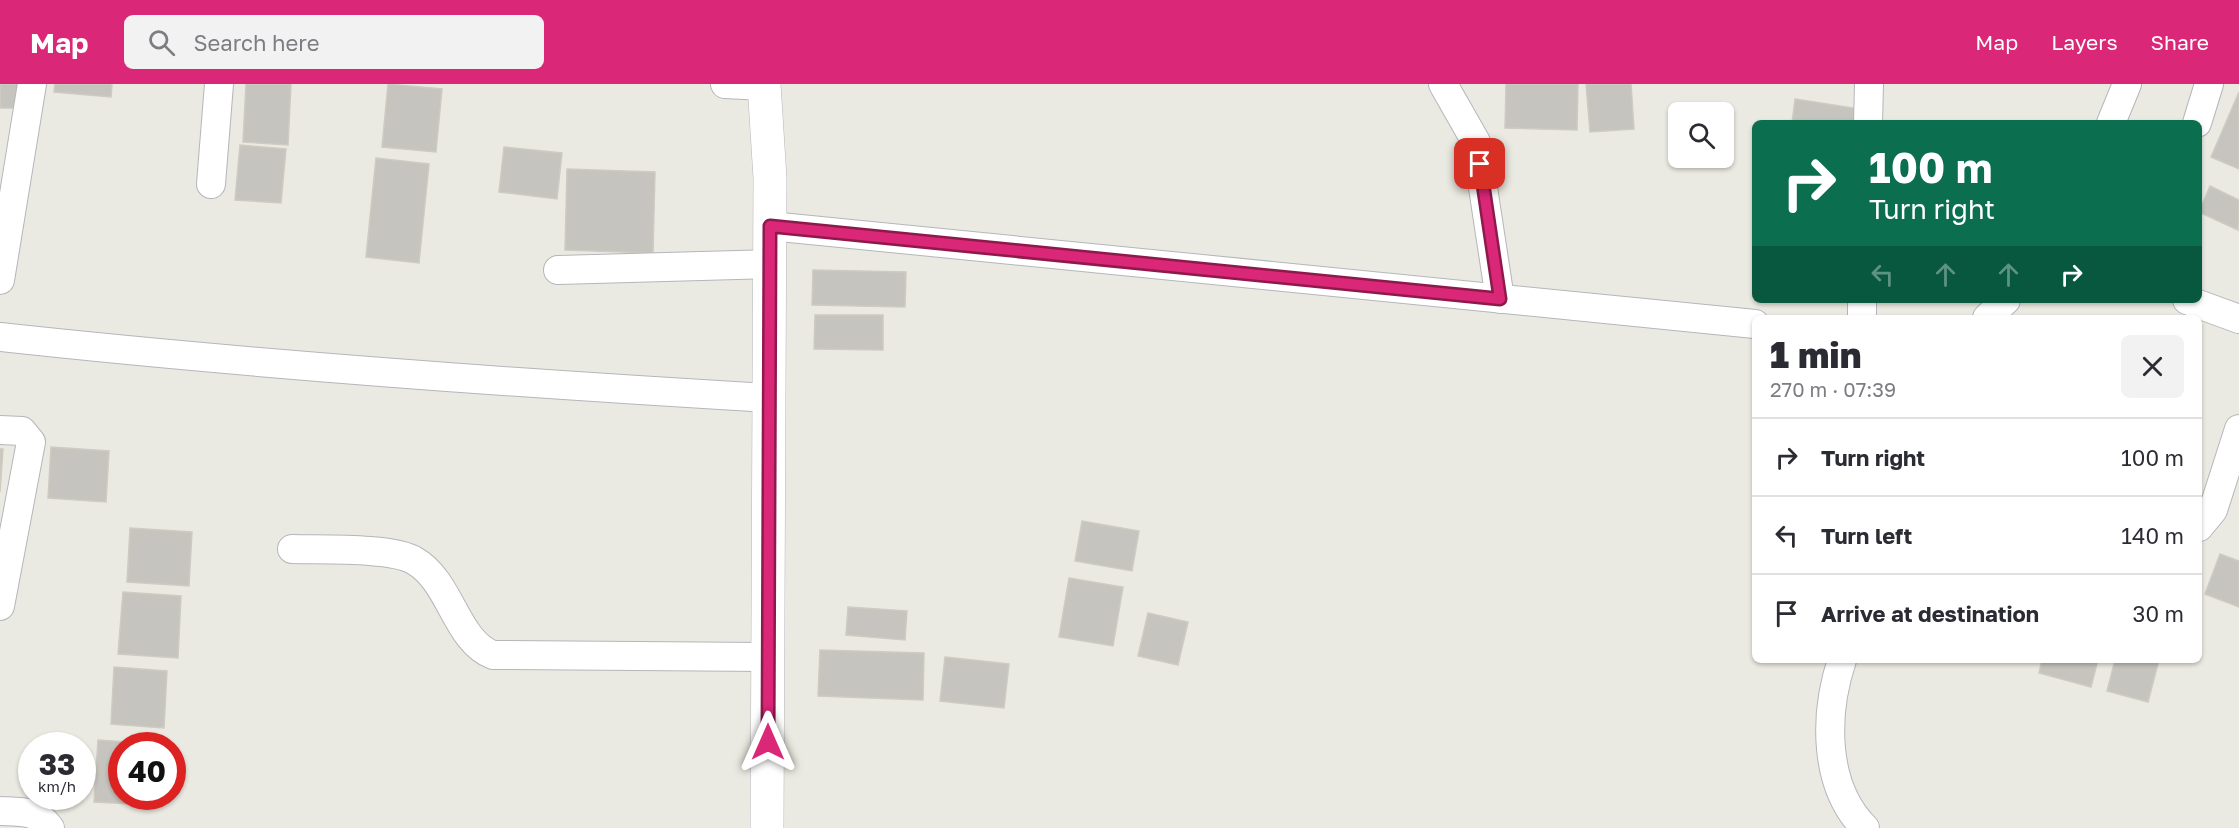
<!DOCTYPE html>
<html lang="en">
<head>
<meta charset="utf-8">
<style>
	:root { --surface:#fff; --page:#f2f2f3; --text:#2b2b33; --muted:#7c7c81; --line:#e1e1e2; --accent:#db2777 }
	body { margin:0; font-family:"Golos Text",sans-serif; background:var(--page); color:var(--text); height:100vh; display:flex; flex-direction:column; font-size:22px; white-space:nowrap }
	* { box-sizing:border-box; margin:0 }
	p { font-size:20px; color:var(--muted) }
	.icon { flex:none; width:33px; height:33px; fill:none; stroke:currentColor; stroke-width:2; stroke-linecap:round; stroke-linejoin:round }
	.map { position:relative; flex:1; overflow:hidden }
	.panel { position:absolute; left:1752px; top:231px; width:450px; height:348px; display:flex; flex-direction:column; background:var(--surface); border-radius:9px; box-shadow:0 2px 4px #0004 }
	.panel>* { flex:none }
	.guide { position:absolute; left:1752px; top:36px; width:450px; height:183px; border-radius:9px; box-shadow:0 2px 4px #0004; background:#0b6e4f; color:#fff; overflow:hidden }
	.buttons { position:absolute; left:1668px; top:18px; display:grid; gap:12px }
	.buttons a { display:grid; place-items:center; width:66px; height:66px; border-radius:9px; background:var(--surface); box-shadow:0 2px 4px #0004; font-size:30px }
	.speed { position:absolute; left:18px; top:648px; display:flex; gap:12px; font-size:30px; font-weight:700; text-align:center }
	.speed>* { display:grid; place-content:center; width:78px; height:78px; border-radius:50%; background:var(--surface); box-shadow:0 2px 4px #0004; line-height:1 }
	.speed small { font-size:15px; font-weight:400 }
	.speed .limit { border:9px solid #d22; background:#fff; color:#111 }
	.pin { position:absolute; display:grid; place-items:center; width:51px; height:51px; color:#fff; margin:-26px; border-radius:12px; box-shadow:0 3px 9px #0006 }
	.me { position:absolute; width:66px; margin:-33px; rotate:0deg; stroke-linejoin:round; filter:drop-shadow(0 0 4px #0008) }
	.turn { display:flex; align-items:center; gap:21px; height:126px; padding:0 18px; font-size:27px }
	.turn .icon { width:78px; height:78px; stroke-width:2.5 }
	.turn b { display:block; font-size:42px; line-height:51px }
	.lanes { display:flex; align-items:center; height:57px; padding:0 18px; background:#0003; justify-content:center; gap:30px; direction:ltr }
	.lanes .off { opacity:.35 }
	.round { display:grid; place-items:center; flex:none; width:63px; height:63px; border-radius:9px; background:var(--page) }
	.headline { display:flex; align-items:center; justify-content:space-between; height:102px; padding:0 18px }
	h1 { font-size:36px; font-weight:800; line-height:45px }
	ul { padding:0; list-style:none }
	li { display:flex; align-items:center; gap:18px; height:78px; padding:0 18px; border-top:2px solid var(--line) }
	li div { flex:1 }
	li b { display:block; font-size:22px }
	li em { font-style:normal }
	header { display:flex; align-items:center; gap:36px; box-sizing:border-box; height:84px; padding:0 30px; background:var(--accent); color:#fff }
	header strong { font-size:28px }
	nav { display:flex; gap:33px; margin-inline-start:auto; font-size:21px }
	.search { width:420px; height:54px; background:var(--page); display:flex; align-items:center; gap:15px; box-sizing:border-box; padding:0 21px; border-radius:9px; color:var(--muted); font-size:22px }
	.map>svg:first-child { display:block }
</style>
</head>
<body>
<header>
<strong>Map</strong>
<div class="search"><svg class="icon" aria-label="search" viewBox="0 0 24 24"><circle cx="10" cy="10" r="6"/><path d="M15 15l6 6"/></svg>Search here</div>
<nav><a>Map</a><a>Layers</a><a>Share</a></nav>
</header>
<div class="map">
<svg width="2239" height="744" viewBox="0 0 2239 744">
	<rect width="100%" height="100%" fill="#ebeae2"/>
	<!-- building -->
	<g fill="#c6c4be" stroke="#cecbc1" stroke-width="1.5">
		<rect x="0" y="0" width="21" height="24"/>
		<polygon points="55,0 112,0 111,13 54,8"/>
		<polygon points="246,0 291,0 288,61 243,58"/>
		<polygon points="388,0 442,5 436,68 382,63"/>
		<polygon points="1506,0 1578,0 1577,46 1505,44"/>
		<polygon points="1586,0 1631,0 1634,45 1590,48"/>
		<polygon points="2239,8 2239,85 2211,73"/>
		<polygon points="1795,15 1860,25 1857,39 1792,39"/>
		<polygon points="240,61 286,65 281,119 235,116"/>
		<polygon points="504,63 562,69 557,115 499,108"/>
		<polygon points="376,74 429,80 419,179 366,173"/>
		<polygon points="567,85 655,88 653,169 565,166"/>
		<polygon points="2210,102 2239,116 2238,146 2199,128"/>
		<polygon points="813,186 906,188 905,223 812,221"/>
		<polygon points="815,231 883,231 883,266 814,265"/>
		<polygon points="51,363 109,367 106,418 48,414"/>
		<polygon points="0,365 3,365 0,408"/>
		<polygon points="1082,437 1139,447 1132,487 1075,477"/>
		<polygon points="130,444 192,448 189,502 127,498"/>
		<polygon points="2220,470 2239,477 2239,523 2205,510"/>
		<polygon points="1069,494 1123,503 1113,562 1059,553"/>
		<polygon points="123,508 181,512 178,574 118,570"/>
		<polygon points="848,523 907,527 905,556 846,551"/>
		<polygon points="1148,529 1188,538 1178,581 1138,572"/>
		<polygon points="820,566 924,569 923,616 818,612"/>
		<polygon points="945,573 1009,580 1004,624 940,617"/>
		<polygon points="2042,576 2098,576 2091,603 2039,589"/>
		<polygon points="2115,576 2159,576 2148,618 2107,607"/>
		<polygon points="114,583 167,587 164,644 111,640"/>
		<polygon points="98,656 156,660 122,662 122,712 153,712 152,721 94,718"/>
	</g>
	<g fill="none" stroke-linecap="round" stroke-linejoin="round">
		<!-- minor casing -->
		<g stroke="#b4b6ba" stroke-width="30">
			<g id="minor">
				<polyline points="725,0 764,2"/>
				<polyline points="1443,0 1476,58 1500,215"/>
				<polyline points="1868,39 1869,0"/>
				<polyline points="2111,39 2127,0"/>
				<polyline points="2197,39 2209,0"/>
				<polyline points="211,100 219,0"/>
				<polyline points="770,142 1755,240"/>
				<polyline points="558,186 770,180"/>
				<polyline points="0,196 32,0"/>
				<polyline points="2187,216 2239,235"/>
				<polyline points="1862,234 1862,216"/>
				<polyline points="1987,234 2006,216"/>
				<path d="M0 253C256 281 512 299 769 314"/>
				<polyline points="0,346 22,347 31,358 0,522"/>
				<polyline points="2199,443 2213,426 2239,345"/>
				<path d="M292 465C320 466 393 463 415 477 451 498 456 557 493 571L768 573"/>
				<path d="M1842 576C1824 630 1823 702 1865 744"/>
				<path d="M0 727C21 728 37 726 50 744"/>
			</g>
		</g>
		<!-- tertiary casing -->
		<g stroke="#b4b6ba" stroke-width="34">
			<polyline id="tertiary" points="764,0 770,94 767,744"/>
		</g>
		<!-- minor -->
		<use href="#minor" stroke="#fff" stroke-width="28"/>
		<!-- tertiary -->
		<use href="#tertiary" stroke="#fff" stroke-width="33"/>
	</g>
	<g fill="none" stroke-linecap="round" stroke-linejoin="round">
		<!-- route casing -->
		<g stroke="#8e194d" stroke-width="15">
			<polyline id="route" points="768,658 770,142 1500,215 1480,80"/>
		</g>
		<!-- route -->
		<use href="#route" stroke="#db2777" stroke-width="10"/>
	</g>
</svg>
<div class="buttons">
<a><svg class="icon" aria-label="search" viewBox="0 0 24 24"><circle cx="10" cy="10" r="6"/><path d="M15 15l6 6"/></svg></a>
</div>
<div class="speed"><div>33<small>km/h</small></div><div class="limit">40</div></div>
<div class="pin" style="left:1480px;top:80px;background:#d93025"><svg class="icon" aria-label="arrive" viewBox="0 0 24 24"><path d="M6 21V4h12l-3 4 3 4H6"/></svg></div>
<svg class="me" style="left:768px;top:658px" viewBox="-20 -20 40 40"><path d="M0-17L14 15 0 8-14 15z" fill="#db2777" stroke="#fff" stroke-width="4"/></svg>
<div class="guide">
<div class="turn"><svg class="icon" aria-label="right" viewBox="0 0 24 24"><path d="M7 20v-9h11M14 6l5 5-5 5"/></svg><div><b>100 m</b>Turn right</div></div>
<div class="lanes"><svg class="icon off" aria-label="left" viewBox="0 0 24 24"><path d="M17 20v-9H6M10 6l-5 5 5 5"/></svg><svg class="icon off" aria-label="ahead" viewBox="0 0 24 24"><path d="M12 20V5M6 11l6-6 6 6"/></svg><svg class="icon off" aria-label="ahead" viewBox="0 0 24 24"><path d="M12 20V5M6 11l6-6 6 6"/></svg><svg class="icon" aria-label="right" viewBox="0 0 24 24"><path d="M7 20v-9h11M14 6l5 5-5 5"/></svg></div>
</div>
<section class="panel">
<div class="headline"><div><h1>1 min</h1><p>270 m · 07:39</p></div><a class="round"><svg class="icon" aria-label="close" viewBox="0 0 24 24"><path d="M6 6l12 12M18 6L6 18"/></svg></a></div>
<ul>
<li><svg class="icon" aria-label="right" viewBox="0 0 24 24"><path d="M7 20v-9h11M14 6l5 5-5 5"/></svg><div><b>Turn right</b></div><em>100 m</em></li>
<li><svg class="icon" aria-label="left" viewBox="0 0 24 24"><path d="M17 20v-9H6M10 6l-5 5 5 5"/></svg><div><b>Turn left</b></div><em>140 m</em></li>
<li><svg class="icon" aria-label="arrive" viewBox="0 0 24 24"><path d="M6 21V4h12l-3 4 3 4H6"/></svg><div><b>Arrive at destination</b></div><em>30 m</em></li>
</ul>
</section>
</div>
</body>
</html>
